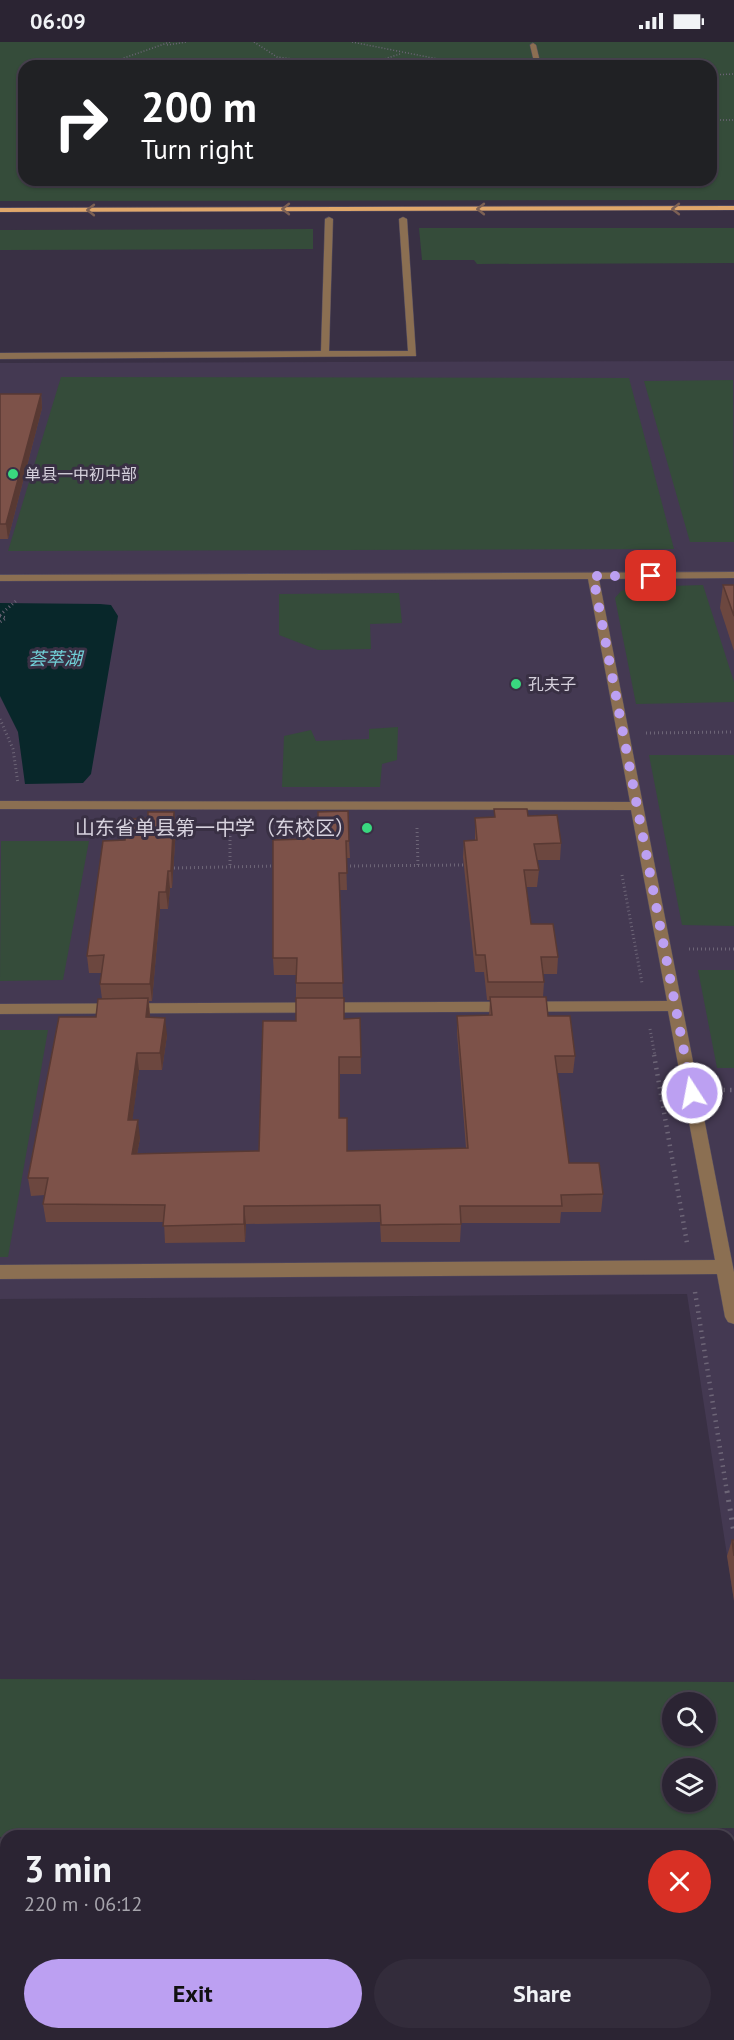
<!DOCTYPE html>
<html lang="en">
<head>
<meta charset="utf-8">
<style>
	:root { --surface:#2b2433; --page:#332c3b; --text:#f1f3f6; --muted:#a6a4ac; --line:#47414e; --accent:#bca0f2 }
	body { margin:0; font-family:"PT Sans","Noto Sans SC",sans-serif; background:var(--page); color:var(--text); height:100vh; display:flex; flex-direction:column; font-size:22px; white-space:nowrap }
	* { box-sizing:border-box; margin:0 }
	p { font-size:20px; color:var(--muted) }
	.icon { flex:none; width:33px; height:33px; fill:none; stroke:currentColor; stroke-width:2; stroke-linecap:round; stroke-linejoin:round }
	.map { position:relative; flex:1; overflow:hidden }
	.sheet { position:absolute; left:0px; top:1788px; width:735px; height:210px; display:flex; flex-direction:column; background:var(--surface); border-radius:18px 18px 0 0; box-shadow:0 2px 4px #0004,0 0 0 2px var(--line) }
	.sheet>* { flex:none }
	.banner { position:absolute; left:18px; top:18px; width:699px; height:126px; border-radius:18px; box-shadow:0 2px 4px #0004,0 0 0 2px var(--line); background:#202124; color:#fff; overflow:hidden }
	.tools { position:absolute; left:662px; top:1650px; display:grid; gap:12px }
	.tools a { display:grid; place-items:center; width:54px; height:54px; border-radius:50%; background:var(--surface); box-shadow:0 2px 4px #0004,0 0 0 2px var(--line); font-size:30px }
	.pin { position:absolute; display:grid; place-items:center; width:51px; height:51px; color:#fff; margin:-26px; border-radius:12px; box-shadow:0 3px 9px #0006 }
	.me { position:absolute; width:66px; margin:-33px; rotate:349deg; stroke-linejoin:round; filter:drop-shadow(0 0 4px #0008) }
	.turn { display:flex; align-items:center; gap:21px; height:126px; padding:0 24px; font-size:27px }
	.turn .icon { width:78px; height:78px; stroke-width:2.5 }
	.turn b { display:block; font-size:42px; line-height:51px }
	.round { display:grid; place-items:center; flex:none; width:63px; height:63px; border-radius:32px; background:var(--page) }
	.summary { display:flex; align-items:center; justify-content:space-between; height:102px; padding:0 24px }
	h1 { font-size:36px; font-weight:800; line-height:45px }
	.primary-button { display:flex; gap:12px; margin-top:auto; padding:12px 24px }
	.primary-button a { flex:1; height:69px; border-radius:36px; background:var(--accent); color:#111; font-size:24px; font-weight:800; line-height:69px; text-align:center }
	.primary-button a+a { background:var(--page); color:var(--text) }
	.status { display:flex; justify-content:space-between; align-items:center; height:42px; padding:0 30px; background:var(--surface); direction:ltr }
	.status svg { height:16px; fill:currentColor }
	.map>svg:first-child { display:block }
</style>
</head>
<body>
<div class="status"><b>06:09</b><svg viewBox="0 0 49 12"><path d="M0 12V9h3v3zM5 12V6h3v6zM10 12V3h3v9zM15 12V0h3v12zM26 1h20v11H26zM47 4h2v5h-2z"/></svg></div>
<div class="map">
<svg width="734" height="1998" viewBox="0 0 734 1998">
	<rect width="100%" height="100%" fill="#393044"/>
	<!-- built -->
	<polygon fill="#443952" points="734,319 734,1559 687,1252 0,1257 0,321"/>
	<!-- green -->
	<g fill="#354c3a" fill-rule="evenodd">
		<path d="M0 0H734V158L0 159ZM24 24H711V138H24Z"/>
		<polygon points="419,186 734,186 734,221 477,222 474,218 422,218"/>
		<polygon points="313,187 313,207 0,208 0,188"/>
		<polygon points="61,335 629,336 674,507 8,509"/>
		<polygon points="733,338 734,500 690,500 644,339"/>
		<polygon points="703,543 734,640 734,660 636,662 615,556 621,549 637,545"/>
		<polygon points="399,551 402,581 370,582 371,607 318,608 279,593 279,552"/>
		<polygon points="398,685 397,718 382,722 380,745 282,745 284,694 311,688 316,699 369,697 369,687"/>
		<polygon points="649,713 734,713 734,884 682,883"/>
		<polygon points="1,799 89,799 63,938 0,939"/>
		<polygon points="698,928 734,928 734,1026 717,1026"/>
		<polygon points="0,988 48,988 8,1215 0,1215"/>
		<path d="M0 1637 734 1640V1786L0 1795ZM672 1660H705V1694H672ZM672 1726H705V1760H672Z"/>
		<polygon points="0,1964 6,1964 6,1992 295,1992 295,1998 0,1998"/>
	</g>
	<!-- water -->
	<polygon fill="#08272a" points="0,561 100,562 111,563 118,574 91,732 83,741 25,742 18,690 0,654"/>
	<g fill="none" stroke-linecap="round" stroke-linejoin="round">
		<!-- minor casing -->
		<g stroke="#554d60" stroke-width="1">
			<g id="minor">
				<polygon points="533,1 536,3 541,24 535,24 530,3"/>
				<polygon points="329,175 333,177 329,309 408,309 399,177 403,175 407,177 416,314 0,317 0,311 321,309 325,177"/>
				<polygon points="734,530 734,536 599,537 734,1230 734,1282 728,1280 725,1275 717,1232 0,1237 0,1223 715,1218 668,969 0,972 0,962 667,959 631,768 0,767 0,759 630,760 588,537 0,539 0,533"/>
			</g>
		</g>
		<!-- major casing -->
		<g stroke="#554d60" stroke-width="1">
			<g id="major">
				<polygon points="734,164 734,168 0,170 0,166"/>
				<rect x="729" y="1850" width="5" height="22"/>
				<rect x="0" y="1857" width="6" height="22"/>
			</g>
		</g>
		<!-- path-far3 -->
		<g stroke="#6d6577" stroke-width="1.5" stroke-dasharray="1 2" stroke-linecap="butt">
			<polyline points="254,0 277,15 351,24"/>
			<polyline points="352,0 473,24"/>
			<polyline points="167,3 187,0"/>
			<polyline points="101,24 170,0"/>
			<polyline points="362,24 400,12"/>
			<polyline points="711,33 734,32"/>
			<polyline points="711,78 734,78"/>
		</g>
		<!-- path-far2 -->
		<g stroke="#6d6577" stroke-width="3" stroke-dasharray="1 3" stroke-linecap="butt">
			<polyline points="0,573 17,558"/>
			<polyline points="0,574 6,576 0,580"/>
			<polyline points="0,677 13,707 18,742"/>
			<polyline points="646,691 734,690"/>
			<polyline points="230,786 230,825"/>
			<polyline points="417,786 418,824"/>
			<polyline points="346,824 464,823"/>
			<polyline points="174,826 274,824"/>
			<polyline points="622,833 642,941"/>
			<polyline points="689,907 734,907"/>
			<polyline points="650,987 655,1014"/>
		</g>
		<!-- path-far1 -->
		<g stroke="#6d6577" stroke-width="4.5" stroke-dasharray="1.5 5" stroke-linecap="butt">
			<polyline points="654,1013 687,1201"/>
			<polyline points="717,1048 734,1048"/>
			<polyline points="695,1250 727,1450"/>
		</g>
		<!-- path -->
		<polyline stroke="#6d6577" stroke-width="5" stroke-dasharray="2 7" stroke-linecap="butt" points="727,1449 734,1491"/>
		<!-- minor -->
		<use href="#minor" fill="#8b6f52" fill-rule="evenodd"/>
		<!-- major -->
		<use href="#major" fill="#e0a76b" fill-rule="evenodd"/>
	</g>
	<!-- wall -->
	<g fill="#6c473f">
		<polygon points="0,352 41,352 42,366 8,497 0,497"/>
		<polygon points="723,543 734,543 734,609 720,566"/>
		<polygon points="494,767 528,774 561,801 560,818 537,818 539,828 537,845 526,845 531,882 558,915 557,932 543,932 544,940 543,955 548,974 575,1014 573,1031 557,1031 569,1121 603,1152 601,1170 561,1170 560,1181 461,1181 460,1200 381,1200 380,1180 246,1182 245,1200 165,1201 164,1180 46,1180 43,1162 45,1153 31,1154 28,1136 96,975 102,957 100,942 102,931 89,931 87,914 125,798 176,786 172,846 170,846 168,867 160,867 152,959 149,959 150,975 167,993 162,1028 139,1028 132,1078 140,1096 137,1112 259,1109 296,979 296,933 274,933 273,916 273,798 349,799 350,816 346,816 347,848 339,848 343,956 344,977 360,976 361,1032 340,1032 339,1076 347,1109 466,1106 457,991 457,974 489,973 490,958 487,958 484,930 475,930 463,815 464,799 475,798 475,776 494,775"/>
		<polygon points="732,1498 734,1498 734,1559 727,1514"/>
	</g>
	<!-- shaded-wall -->
	<g fill="#583933">
		<polygon points="41,352 42,366 8,497 6,482"/>
		<polygon points="174,770 176,786 172,846 171,829"/>
		<polygon points="168,829 170,846 168,867 166,850"/>
		<polygon points="159,850 160,867 152,959 150,942"/>
		<polygon points="148,956 150,974 148,992 146,975"/>
		<polygon points="165,976 167,993 162,1028 160,1011"/>
		<polygon points="137,1011 139,1028 130,1096 128,1078"/>
		<polygon points="138,1078 140,1096 134,1129 132,1112"/>
		<polygon points="244,1164 246,1182 245,1200 244,1182"/>
	</g>
	<!-- building -->
	<g fill="#7d5249" stroke="#583933" stroke-width="1.5">
		<polygon points="0,352 41,352 6,482 0,482"/>
		<polygon points="723,543 734,543 734,574"/>
		<polygon points="494,767 527,767 528,774 557,773 561,801 534,802 539,828 524,828 531,882 553,882 558,915 541,915 544,940 488,940 485,913 476,913 464,799 477,798 475,776 495,775"/>
		<polygon points="348,769 349,799 346,799 347,831 339,831 343,941 296,941 297,916 273,916 273,798 305,797 304,777 318,777 318,770"/>
		<polygon points="148,770 174,770 171,829 168,829 166,850 159,850 150,942 100,942 104,913 87,914 103,799 125,798 127,777 148,776"/>
		<polygon points="490,955 546,955 548,974 570,974 575,1014 555,1014 569,1121 599,1121 603,1152 561,1153 562,1164 460,1164 461,1182 381,1183 380,1163 244,1164 244,1182 163,1184 165,1163 43,1162 48,1136 28,1136 59,975 96,975 98,957 148,956 146,975 165,976 160,1011 137,1011 128,1078 138,1078 132,1112 259,1109 263,979 296,979 296,956 344,956 344,977 360,976 361,1015 339,1015 339,1076 347,1076 347,1109 468,1106 457,974 492,973"/>
		<polygon points="732,1498 734,1498 734,1514"/>
	</g>
	<!-- one-way arrows -->
	<defs><path id="oneway-chevron" d="M-2-3.5L2.5 0L-2 3.5" fill="none" stroke-width="1.6" stroke-linecap="round" stroke-linejoin="round" transform="scale(1.5)"/></defs>
	<g stroke="#7c6054">
		<use href="#oneway-chevron" transform="translate(286 167) rotate(180)"/>
		<use href="#oneway-chevron" transform="translate(481 167) rotate(180)"/>
		<use href="#oneway-chevron" transform="translate(676 167) rotate(180)"/>
		<use href="#oneway-chevron" transform="translate(91 168) rotate(180)"/>
	</g>
	<g fill="none" stroke-linecap="round" stroke-linejoin="round">
		<!-- route -->
		<polyline stroke="#bca0f2" stroke-width="10" stroke-dasharray="0 18" points="651,534 593,534 692,1051"/>
	</g>
	<!-- markers -->
	<g fill="#39d87f" stroke="#393044" stroke-width="2">
		<circle cx="13" cy="432" r="6"/>
		<circle cx="516" cy="642" r="6"/>
		<circle cx="367" cy="786" r="6"/>
	</g>
	<g text-anchor="middle" dominant-baseline="central" stroke-width="6" stroke-linejoin="round" paint-order="stroke">
		<!-- far-poi labels -->
		<g font-size="16" fill="#d6d1dd" stroke="#393044" text-anchor="start">
			<text x="25" y="432">单县一中初中部</text>
			<text x="528" y="642">孔夫子</text>
		</g>
		<!-- far-water labels -->
		<g font-size="18" font-style="italic" fill="#71d0d8" stroke="#393044">
			<text x="55" y="616">荟萃湖</text>
		</g>
		<!-- poi labels -->
		<g font-size="20" fill="#d6d1dd" stroke="#393044" text-anchor="end">
			<text x="355" y="786">山东省单县第一中学（东校区）</text>
		</g>
	</g>
</svg>
<div class="tools">
<a><svg class="icon" aria-label="search" viewBox="0 0 24 24"><circle cx="10" cy="10" r="6"/><path d="M15 15l6 6"/></svg></a>
<a><svg class="icon" aria-label="layers" viewBox="0 0 24 24"><path d="M12 4l9 5-9 5-9-5zM3 14l9 5 9-5"/></svg></a>
</div>
<div class="pin" style="left:651px;top:534px;background:#d93025"><svg class="icon" aria-label="arrive" viewBox="0 0 24 24"><path d="M6 21V4h12l-3 4 3 4H6"/></svg></div>
<svg class="me" style="left:692px;top:1051px" viewBox="-20 -20 40 40"><circle r="17" fill="#bca0f2" stroke="#fff" stroke-width="3"/><path d="M0-11L8 9 0 5-8 9z" fill="#fff"/></svg>
<div class="banner">
<div class="turn"><svg class="icon" aria-label="right" viewBox="0 0 24 24"><path d="M7 20v-9h11M14 6l5 5-5 5"/></svg><div><b>200 m</b>Turn right</div></div>
</div>
<section class="sheet">
<div class="summary"><div><h1>3 min</h1><p>220 m · 06:12</p></div><a class="round" style="background:#d93025;color:#fff"><svg class="icon" aria-label="close" viewBox="0 0 24 24"><path d="M6 6l12 12M18 6L6 18"/></svg></a></div>
<div class="primary-button"><a>Exit</a><a>Share</a></div>
</section>
</div>
</body>
</html>
